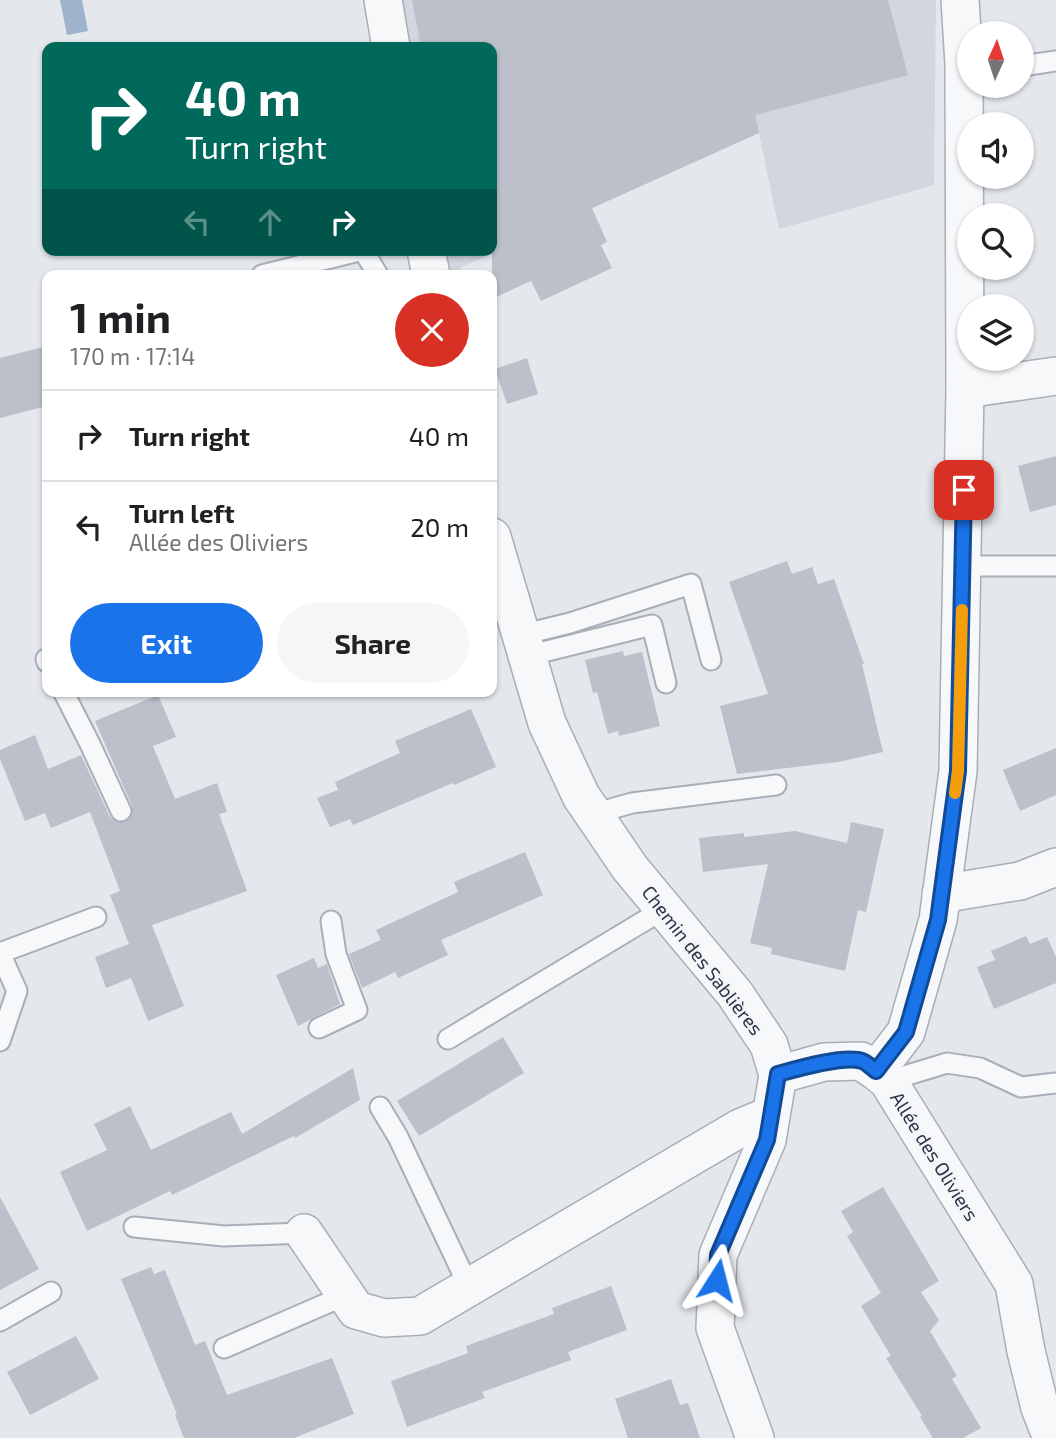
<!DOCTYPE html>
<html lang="en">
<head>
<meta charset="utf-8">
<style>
	:root { --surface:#fff; --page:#f6f6f6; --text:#202124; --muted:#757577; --line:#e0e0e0; --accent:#1a73e8 }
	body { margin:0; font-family:"Exo 2",sans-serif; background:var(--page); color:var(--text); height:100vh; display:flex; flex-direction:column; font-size:26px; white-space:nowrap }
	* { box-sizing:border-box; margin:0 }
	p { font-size:23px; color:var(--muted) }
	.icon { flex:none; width:38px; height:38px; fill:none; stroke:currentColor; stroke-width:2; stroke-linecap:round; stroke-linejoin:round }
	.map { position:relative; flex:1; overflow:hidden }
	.details { position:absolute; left:42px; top:270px; width:455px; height:427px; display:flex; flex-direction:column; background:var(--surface); border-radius:14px; box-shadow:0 2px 5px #0004 }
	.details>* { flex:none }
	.top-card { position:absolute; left:42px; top:42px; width:455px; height:214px; border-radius:14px; box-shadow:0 2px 5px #0004; background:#00695c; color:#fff; overflow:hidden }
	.needle { width:46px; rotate:3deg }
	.fabs { position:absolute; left:957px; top:21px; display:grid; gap:14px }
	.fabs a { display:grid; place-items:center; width:77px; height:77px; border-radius:50%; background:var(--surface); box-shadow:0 2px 5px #0004; font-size:35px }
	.pin { position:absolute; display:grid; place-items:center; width:60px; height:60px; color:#fff; margin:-30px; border-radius:14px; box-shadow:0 4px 10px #0006 }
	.me { position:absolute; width:77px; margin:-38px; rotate:9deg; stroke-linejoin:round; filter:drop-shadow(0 0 5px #0008) }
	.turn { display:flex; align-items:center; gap:24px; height:147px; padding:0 28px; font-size:32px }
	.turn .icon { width:91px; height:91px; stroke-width:2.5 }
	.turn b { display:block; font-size:49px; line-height:60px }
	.lanes { display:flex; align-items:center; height:66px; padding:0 28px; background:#0003; justify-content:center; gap:35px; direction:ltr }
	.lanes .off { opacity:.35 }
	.round { display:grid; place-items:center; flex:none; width:74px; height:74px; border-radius:37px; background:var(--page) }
	.overview { display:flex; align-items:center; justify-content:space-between; height:119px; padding:0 28px }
	h1 { font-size:42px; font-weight:700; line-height:52px }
	.cta { display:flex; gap:14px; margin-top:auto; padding:14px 28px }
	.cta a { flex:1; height:80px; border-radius:42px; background:var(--accent); color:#fff; font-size:28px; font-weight:700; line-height:80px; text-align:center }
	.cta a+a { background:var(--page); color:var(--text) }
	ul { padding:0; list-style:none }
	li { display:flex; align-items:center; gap:21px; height:91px; padding:0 28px; border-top:2px solid var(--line) }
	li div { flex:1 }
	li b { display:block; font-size:26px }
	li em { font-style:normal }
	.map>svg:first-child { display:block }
</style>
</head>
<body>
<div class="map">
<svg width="1056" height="1438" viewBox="0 0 1056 1438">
	<rect width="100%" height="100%" fill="#e4e7ec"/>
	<!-- built -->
	<polygon fill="#d2d6de" points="398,0 936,0 934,185 779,229 759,133 462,267 455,275 449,275 444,250 492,250 492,47 407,47"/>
	<!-- water -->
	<polygon fill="#9fb4cc" points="60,0 82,0 88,31 67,35"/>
	<!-- building -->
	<g fill="#bbc0ca">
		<polygon points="412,0 888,0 908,75 755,115 759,133 592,208 607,242 601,245 612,268 541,301 531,281 492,299 492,47 421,47"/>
		<polygon points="47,346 47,406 0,418 0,358"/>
		<polygon points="527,358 538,394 507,404 495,369"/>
		<polygon points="1056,456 1056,505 1030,512 1018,466"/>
		<polygon points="787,561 792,574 812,567 818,584 834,579 864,664 862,664 883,752 838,762 737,774 720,706 768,694 729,582"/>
		<polygon points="623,651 624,656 642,652 660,726 619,736 618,731 608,734 597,692 593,693 585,660"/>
		<polygon points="158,695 176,737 153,746 175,799 217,783 227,812 219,814 247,891 152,925 184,1006 148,1021 131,978 106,988 95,957 129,944 110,895 120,891 90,812 51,828 45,813 25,821 0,759 0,750 35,735 48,769 81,755 110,817 115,821 125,822 131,817 132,806 95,721"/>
		<polygon points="471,709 496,767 454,785 453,783 353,825 350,819 330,827 317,798 338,790 335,782 400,753 395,741"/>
		<polygon points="1056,748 1056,795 1020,811 1003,770"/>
		<polygon points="851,822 884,829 866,912 858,910 845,971 771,954 772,948 750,943 768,864 703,872 699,838 744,833 744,837 795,831 847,843"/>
		<polygon points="525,852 543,895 441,940 448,955 398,978 395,972 362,988 349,954 381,940 376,930 458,892 454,882"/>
		<polygon points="1026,936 1030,944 1047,937 1056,957 1056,983 994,1009 977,967 995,960 991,951"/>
		<polygon points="314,958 318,968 327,964 340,1004 298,1026 276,975"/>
		<polygon points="503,1037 524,1073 419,1136 397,1101"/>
		<polygon points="353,1068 360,1100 295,1138 294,1136 172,1195 170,1191 87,1231 60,1172 107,1150 94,1124 130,1106 151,1150 231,1112 242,1134"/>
		<polygon points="883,1187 939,1281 921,1292 939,1320 930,1331 957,1376 952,1379 981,1428 963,1438 933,1438 920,1417 922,1416 886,1358 891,1356 861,1306 881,1293 847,1236 853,1232 841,1211"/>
		<polygon points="0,1197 39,1269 0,1290"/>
		<polygon points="151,1267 154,1274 165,1270 195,1345 205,1341 227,1395 332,1358 354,1414 294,1438 184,1438 175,1415 177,1414 121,1279"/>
		<polygon points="611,1286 627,1330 568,1352 571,1360 482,1392 485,1398 407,1427 391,1381 468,1353 466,1346 554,1314 552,1308"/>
		<polygon points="76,1336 99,1379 30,1415 7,1372"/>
		<polygon points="671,1379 680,1405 688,1403 700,1438 628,1438 615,1399"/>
	</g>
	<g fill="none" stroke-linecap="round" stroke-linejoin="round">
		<!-- lane casing -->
		<g stroke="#a9aeb7" stroke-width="23">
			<g id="lane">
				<polyline points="1022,66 1056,61"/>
				<polyline points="262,275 363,250 378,275"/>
				<polyline points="963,566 1056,566"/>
				<polyline points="521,635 570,623 691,584 711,660"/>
				<polyline points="527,656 652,625 666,683"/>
				<polyline points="46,659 47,662"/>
				<polyline points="63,691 90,744 121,811"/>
				<polyline points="593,814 632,803 776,785"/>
				<polyline points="0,953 96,917"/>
				<polyline points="0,953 17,991 0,1041"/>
				<polyline points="319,1028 357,1010 336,954 331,921"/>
				<polyline points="448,1039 664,909"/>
				<polyline points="888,1081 947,1063 980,1068 1021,1087 1056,1083"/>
				<polyline points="380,1107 398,1137 469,1287"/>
				<polyline points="134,1227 224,1236 304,1233"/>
				<polyline points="0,1321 51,1292"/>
				<polyline points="224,1348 346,1295"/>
			</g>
		</g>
		<!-- street casing -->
		<g stroke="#a9aeb7" stroke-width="40">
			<g id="street">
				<polyline points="383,0 391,47"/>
				<polyline points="960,0 964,64 965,389 958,771 938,920 906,1032 876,1071 888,1081 1014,1284 1026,1351 1040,1408 1052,1438"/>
				<polyline points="426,250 431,275"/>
				<polyline points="965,389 1056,376"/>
				<polyline points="492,537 547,723 581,796 630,868 735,994 769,1045 778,1075 767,1140 718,1255 715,1328 755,1438"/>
				<polyline points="941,894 1020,881 1056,867"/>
				<polyline points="778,1075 824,1062 861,1061 876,1071"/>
				<polyline points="304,1233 356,1310 384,1318 420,1316 740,1128 771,1115"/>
			</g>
		</g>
		<!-- lane -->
		<use href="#lane" stroke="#f7f8fa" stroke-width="19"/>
		<!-- street -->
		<use href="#street" stroke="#f7f8fa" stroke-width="37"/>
	</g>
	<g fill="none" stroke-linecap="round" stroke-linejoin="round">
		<!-- route casing -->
		<g stroke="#114b97" stroke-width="18">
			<path id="route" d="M717 1280 718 1255 767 1140 778 1074C796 1069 844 1055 862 1061 866 1062 872 1068 876 1071L906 1032 938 920 958 771 964 490"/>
		</g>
		<!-- route -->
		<use href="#route" stroke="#1a73e8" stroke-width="12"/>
		<!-- slow -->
		<polyline stroke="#f59e0b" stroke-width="12" points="955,793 958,771 962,610"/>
	</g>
	<g text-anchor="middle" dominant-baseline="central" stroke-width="6" stroke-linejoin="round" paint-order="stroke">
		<!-- street labels -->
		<g font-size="19" fill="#2b3445" stroke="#f4f6f9">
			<text transform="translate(703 960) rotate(52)">Chemin des Sablières</text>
			<text transform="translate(935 1156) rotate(58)">Allée des Oliviers</text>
		</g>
	</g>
</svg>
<div class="fabs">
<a><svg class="needle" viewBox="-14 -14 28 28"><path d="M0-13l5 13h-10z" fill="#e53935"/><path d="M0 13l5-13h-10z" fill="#757577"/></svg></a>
<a><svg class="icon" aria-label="sound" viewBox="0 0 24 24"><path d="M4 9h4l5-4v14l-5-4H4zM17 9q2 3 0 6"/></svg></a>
<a><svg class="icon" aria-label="search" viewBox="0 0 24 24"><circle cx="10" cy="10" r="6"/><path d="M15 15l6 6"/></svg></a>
<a><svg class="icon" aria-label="layers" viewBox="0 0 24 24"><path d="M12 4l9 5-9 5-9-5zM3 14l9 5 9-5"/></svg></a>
</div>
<div class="pin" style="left:964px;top:490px;background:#d93025"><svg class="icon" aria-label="arrive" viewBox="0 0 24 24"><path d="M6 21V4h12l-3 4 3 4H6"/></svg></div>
<svg class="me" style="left:717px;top:1280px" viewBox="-20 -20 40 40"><path d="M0-17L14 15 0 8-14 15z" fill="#1a73e8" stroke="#fff" stroke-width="4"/></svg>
<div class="top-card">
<div class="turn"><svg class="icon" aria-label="right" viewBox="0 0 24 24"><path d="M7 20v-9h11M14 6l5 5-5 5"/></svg><div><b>40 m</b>Turn right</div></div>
<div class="lanes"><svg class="icon off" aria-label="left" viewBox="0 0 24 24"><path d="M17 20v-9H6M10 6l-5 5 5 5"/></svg><svg class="icon off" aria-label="ahead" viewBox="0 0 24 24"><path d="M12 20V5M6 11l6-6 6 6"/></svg><svg class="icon" aria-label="right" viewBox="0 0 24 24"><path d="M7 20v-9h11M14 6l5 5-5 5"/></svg></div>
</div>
<section class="details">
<div class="overview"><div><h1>1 min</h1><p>170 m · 17:14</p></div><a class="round" style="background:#d93025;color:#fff"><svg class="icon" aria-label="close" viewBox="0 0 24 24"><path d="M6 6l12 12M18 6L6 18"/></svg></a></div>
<ul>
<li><svg class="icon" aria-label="right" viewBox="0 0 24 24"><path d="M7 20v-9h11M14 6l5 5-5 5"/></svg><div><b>Turn right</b></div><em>40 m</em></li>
<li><svg class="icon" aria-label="left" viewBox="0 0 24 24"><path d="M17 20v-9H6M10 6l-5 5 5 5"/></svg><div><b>Turn left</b><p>Allée des Oliviers</p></div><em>20 m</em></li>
</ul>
<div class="cta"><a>Exit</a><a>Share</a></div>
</section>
</div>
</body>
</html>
